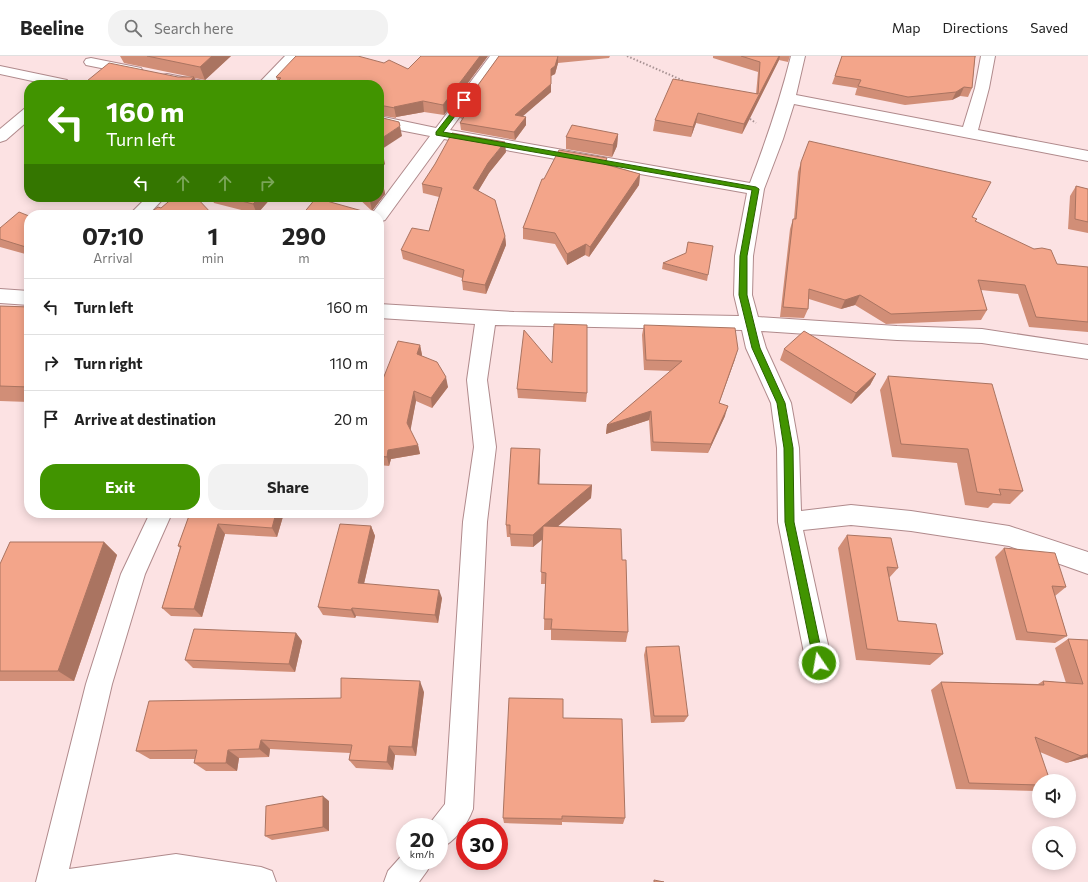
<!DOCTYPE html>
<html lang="en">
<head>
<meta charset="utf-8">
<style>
	:root { --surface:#fff; --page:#f2f2f2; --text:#222; --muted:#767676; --line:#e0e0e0; --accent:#419400 }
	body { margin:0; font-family:Commissioner,sans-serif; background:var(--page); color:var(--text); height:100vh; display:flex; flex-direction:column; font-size:15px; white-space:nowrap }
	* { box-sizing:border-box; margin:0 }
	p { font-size:13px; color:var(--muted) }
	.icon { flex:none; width:22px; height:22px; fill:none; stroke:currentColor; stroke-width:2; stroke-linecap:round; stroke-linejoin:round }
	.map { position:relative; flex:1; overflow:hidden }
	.side { position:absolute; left:24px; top:154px; width:360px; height:308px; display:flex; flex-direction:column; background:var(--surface); border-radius:16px; box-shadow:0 2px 10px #0003 }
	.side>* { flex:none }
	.banner { position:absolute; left:24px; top:24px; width:360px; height:122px; border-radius:16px; box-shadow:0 2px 10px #0003; background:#419400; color:#fff; overflow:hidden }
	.tools { position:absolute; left:1032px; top:718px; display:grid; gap:8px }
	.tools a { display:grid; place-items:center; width:44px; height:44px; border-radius:50%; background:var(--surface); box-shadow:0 2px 10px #0003; font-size:20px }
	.speed { position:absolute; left:396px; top:762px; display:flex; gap:8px; font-size:20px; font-weight:700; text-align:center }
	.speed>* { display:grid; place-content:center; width:52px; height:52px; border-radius:50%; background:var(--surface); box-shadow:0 2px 10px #0003; line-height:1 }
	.speed small { font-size:10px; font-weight:400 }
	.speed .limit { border:6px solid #d22; background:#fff; color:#111 }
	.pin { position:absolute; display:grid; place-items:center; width:34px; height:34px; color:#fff; margin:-17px; border-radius:8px; box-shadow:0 2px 6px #0006 }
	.me { position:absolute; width:44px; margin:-22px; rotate:348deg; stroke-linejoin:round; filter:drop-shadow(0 0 3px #0008) }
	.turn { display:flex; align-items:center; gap:14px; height:84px; padding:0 16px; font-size:18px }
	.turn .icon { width:52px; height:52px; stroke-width:2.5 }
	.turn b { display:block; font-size:28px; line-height:34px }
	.lanes { display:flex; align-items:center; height:38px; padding:0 16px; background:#0003; justify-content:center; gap:20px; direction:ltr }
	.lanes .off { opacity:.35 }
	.eta { display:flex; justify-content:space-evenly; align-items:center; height:68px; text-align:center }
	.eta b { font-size:24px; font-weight:700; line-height:28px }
	.action { display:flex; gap:8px; margin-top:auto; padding:8px 16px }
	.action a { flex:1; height:46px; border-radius:16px; background:var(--accent); color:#fff; font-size:16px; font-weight:700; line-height:46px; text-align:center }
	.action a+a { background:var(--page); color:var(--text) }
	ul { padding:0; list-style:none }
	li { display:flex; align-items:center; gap:12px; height:56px; padding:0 16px; border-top:1px solid var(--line) }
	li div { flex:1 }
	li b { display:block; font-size:15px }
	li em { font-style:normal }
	header { display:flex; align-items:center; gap:24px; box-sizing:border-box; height:56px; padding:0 20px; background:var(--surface); border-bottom:1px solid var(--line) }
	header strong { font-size:19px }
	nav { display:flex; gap:22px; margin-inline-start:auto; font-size:14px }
	.search { width:280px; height:36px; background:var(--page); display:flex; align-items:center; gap:10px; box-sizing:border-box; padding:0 14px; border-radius:16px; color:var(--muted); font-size:15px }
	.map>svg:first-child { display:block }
</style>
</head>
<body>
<header>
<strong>Beeline</strong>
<div class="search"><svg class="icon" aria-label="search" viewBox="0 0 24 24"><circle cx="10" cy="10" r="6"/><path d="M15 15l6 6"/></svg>Search here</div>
<nav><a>Map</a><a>Directions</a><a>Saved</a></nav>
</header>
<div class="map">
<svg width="1088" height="826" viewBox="0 0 1088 826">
	<rect width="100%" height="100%" fill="#fce2e3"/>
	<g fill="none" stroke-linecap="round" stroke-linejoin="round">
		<!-- minor casing -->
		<g stroke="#b08a8c" stroke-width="2">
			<g id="minor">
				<polygon points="285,0 300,0 272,29 257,29"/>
				<path d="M490 0H504L450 74 750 127C766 85 780 44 791 0H805L796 39 963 71 975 32 981 0H995L989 32 978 74 1088 95V105L794 48 783 83 764 133 753 200 752 239 758 261 897 270 982 273 1088 289V303L982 287 897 284 761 275 766 292 791 347 799 392 801 455 851 449 911 455 1009 470 1088 496V518L1009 490 911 475 851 469 803 474 832 607 828 616 819 619 810 616 806 607 778 466 777 392 771 347 746 292 742 274 495 269 487 324 496 391 487 466 473 753C467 769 455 786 439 793V771H427L445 748 463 466 474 391 467 324 475 268 379 262V248L514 256 739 260 734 239 735 200 747 137 444 83 385 164 379 166V159H371L430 80 379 70V60L436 72Z"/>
				<polygon points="91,2 141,12 143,15 141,18 136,19 86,9 84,6 86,3"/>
				<polygon points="0,10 67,24 69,27 68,29 51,29 0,18"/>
				<polygon points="167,18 208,26 210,29 181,29 162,25 160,22 162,19"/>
				<polygon points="29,51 29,64 6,84 0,86 0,73 24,53"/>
				<polygon points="147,141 165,141 148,159 129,159"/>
				<polygon points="0,233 29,235 29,249 0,247"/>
				<polygon points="150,457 172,457 145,518 112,628 69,813 176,798 261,811 272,815 276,826 36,826 86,628 121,518"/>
				<polygon points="405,796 405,805 432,805 427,815 419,826 384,826 388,815"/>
			</g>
		</g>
		<!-- path -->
		<g stroke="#a89394" stroke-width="2" stroke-dasharray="1.5 2" stroke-linecap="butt">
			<polyline points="627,0 684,25"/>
			<polyline points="747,61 756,67"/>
		</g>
		<!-- minor -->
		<use href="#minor" fill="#fff" fill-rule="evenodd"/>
	</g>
	<!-- wall -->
	<g fill="#d18e77">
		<polygon points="120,0 231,0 205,24 195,22 197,29 178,21 192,21 124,7"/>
		<polygon points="488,0 444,59 424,56 396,61 396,62 379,59 379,29 278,25 276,21 408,13"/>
		<polygon points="499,0 610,0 609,2 558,7 555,18 551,20 551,36 522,60 526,61 526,69 515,84 461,74 460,67 462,63 460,62 460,54"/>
		<polygon points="713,0 790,0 788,6 779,4 742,78 696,67 691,81 653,75 655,64 756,38 758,16 713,2"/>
		<polygon points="842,0 976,0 975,2 972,32 968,41 960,40 952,44 905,49 855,39 857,32 832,28"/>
		<polygon points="618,78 617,90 612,101 566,93 566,81"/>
		<polygon points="506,96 489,117 478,135 505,180 506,189 486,238 463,234 462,225 462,222 403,203 401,194 429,175 439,141 423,137 422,128"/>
		<polygon points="607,102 606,108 640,118 639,129 589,201 585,199 567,209 555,188 523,183 523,172 544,123"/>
		<polygon points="801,106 977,163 975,166 1057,208 1088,211 1088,276 1029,271 1018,238 981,234 987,254 981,264 886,268 855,249 841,253 809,243 808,253 804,262 780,261 790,173 793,163 794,163 798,116"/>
		<polygon points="383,128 385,138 372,155 357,141 379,141"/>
		<polygon points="1076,130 1088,133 1088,177 1068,173 1070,140"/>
		<polygon points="211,141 272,141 257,158 214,147"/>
		<polygon points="29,160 29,199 0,191 0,172"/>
		<polygon points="663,207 708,219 707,225 662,213"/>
		<polygon points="0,250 29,251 29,346 0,345"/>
		<polygon points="644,269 735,303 719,347 725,360 708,397 651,395 649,364 606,378 607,369 671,315 644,314 642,279"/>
		<polygon points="420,289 422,299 422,300 448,331 432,352 416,345 410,374 418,389 420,398 391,403 389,410 379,409 379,333"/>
		<polygon points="784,293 876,318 870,329 851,348 780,304"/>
		<polygon points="552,307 587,337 586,346 518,342 517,333"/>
		<polygon points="888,320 1023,435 1010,448 993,447 988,452 965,449 957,407 892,401 880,334"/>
		<polygon points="540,393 539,428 592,429 591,442 557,471 622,504 628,576 626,586 551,584 551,574 544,574 545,528 541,528 542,483 533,491 511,490 510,481 507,481 506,469"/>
		<polygon points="190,457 284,457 277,481 225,478 202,561 171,560 162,552 180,492 178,490"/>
		<polygon points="371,470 375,480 364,528 442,542 438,567 356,560 355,562 323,559 318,551"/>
		<polygon points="847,479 898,512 889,522 898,565 943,598 930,609 856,604 838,492"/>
		<polygon points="104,486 117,499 74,625 0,625 0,508"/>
		<polygon points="1004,492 1066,531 1055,540 1067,580 1055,587 1016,584 995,501"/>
		<polygon points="296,577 302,585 295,616 193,612 185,604"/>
		<polygon points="1068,583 1088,584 1088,703 1087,701 1066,707 1040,696 1039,734 1036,735 956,733 931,634 941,626 1038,628 1043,625 1066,627 1055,592"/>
		<polygon points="646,591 688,660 684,666 651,667 644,599"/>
		<polygon points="424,636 416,700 395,699 393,714 356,712 349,704 350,697 270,693 269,701 239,702 237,715 206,715 194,707 195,703 150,703 136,695 341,642"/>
		<polygon points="563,662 625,762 623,768 562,766 562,769 504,767 503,762"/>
		<polygon points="329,745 329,775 272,784 265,780"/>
	</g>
	<!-- shaded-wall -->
	<g fill="#aa7461">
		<polygon points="212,0 231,0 205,24 200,11"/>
		<polygon points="480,0 488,0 444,59 443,49"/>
		<polygon points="558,0 558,7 555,18 551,20 551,13"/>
		<polygon points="779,0 780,0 779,4 742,78 744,68"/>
		<polygon points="194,21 197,29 186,29"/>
		<polygon points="551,28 551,36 515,67 515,59"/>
		<polygon points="964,31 960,40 952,44 956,36"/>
		<polygon points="423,45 424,56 396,61 394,51"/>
		<polygon points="698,57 696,67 691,81 693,71"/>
		<polygon points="526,61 526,69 515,84 514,76"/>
		<polygon points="400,70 402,80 379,95 379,84"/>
		<polygon points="618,78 617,90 612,101 613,89"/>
		<polygon points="505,86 506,96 489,117 474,142 473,132 488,107"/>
		<polygon points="383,98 385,108 379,115 379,103"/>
		<polygon points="640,118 639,129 589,201 590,191"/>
		<polygon points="383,128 385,138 372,155 370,145 373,141 379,141 379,133"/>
		<polygon points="260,141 272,141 257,158 253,148"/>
		<polygon points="505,180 506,189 486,238 485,229"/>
		<polygon points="586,188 585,199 567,209 567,198"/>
		<polygon points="860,239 855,249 841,253 845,244"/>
		<polygon points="420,289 422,299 419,308 417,298"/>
		<polygon points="738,293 735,303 716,356 719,347"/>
		<polygon points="876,318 870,329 851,348 856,337"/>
		<polygon points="446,321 448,331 432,352 431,342"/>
		<polygon points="414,335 416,345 410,377 407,367"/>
		<polygon points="728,350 725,360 708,397 711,388"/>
		<polygon points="651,355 649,364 606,378 607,369"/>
		<polygon points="418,389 420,398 391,403 389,410 387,401 388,394"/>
		<polygon points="540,393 540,406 539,441 538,428"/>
		<polygon points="592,429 591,442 543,483 543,470"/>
		<polygon points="276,457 284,457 277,481 272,472"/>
		<polygon points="218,468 225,478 202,561 194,553"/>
		<polygon points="371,470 375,480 362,536 358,527"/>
		<polygon points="543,470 543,483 533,491 533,479"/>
		<polygon points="104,486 117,499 74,625 58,615"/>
		<polygon points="439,534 442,542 438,567 435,559"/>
		<polygon points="352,552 356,560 355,562 351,554"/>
		<polygon points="296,577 302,585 295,616 289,608"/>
		<polygon points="420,625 424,636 416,700 412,691"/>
		<polygon points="261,684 270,693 269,701 259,693"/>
		<polygon points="389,690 395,699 393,714 387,706"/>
		<polygon points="228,694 239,702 237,715 226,707"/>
		<polygon points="1088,698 1088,701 1066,707 1081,700"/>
		<polygon points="323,740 329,745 329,775 323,771"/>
	</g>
	<!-- building -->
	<g fill="#f3a58a" stroke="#aa7461">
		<polygon points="147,0 212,0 200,11"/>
		<polygon points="296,0 358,0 384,7 389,4 408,13 421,0 480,0 443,49 423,45 394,51 395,52 379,49 379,29 274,29 281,22 276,21"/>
		<polygon points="499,0 558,0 555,10 551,13 551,28 515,59 526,61 514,76 460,67 467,56 460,54"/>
		<polygon points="741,0 779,0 744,68 698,57 693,71 655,64 673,23 758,38 760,6"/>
		<polygon points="842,0 975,0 972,32 964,31 956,36 908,41 858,30 861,24 835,20"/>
		<polygon points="109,7 178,21 194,21 186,29 82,29"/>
		<polygon points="379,61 399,66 400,70 379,84"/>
		<polygon points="572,69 618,78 613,89 566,81"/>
		<polygon points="452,77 505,86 488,107 473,132 495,144 505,180 485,229 462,225 464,214 401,194 412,172 429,175 442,132 422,128 435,108"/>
		<polygon points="809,85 991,126 972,161 977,163 975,165 1034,193 1042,192 1051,194 1057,208 1088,211 1088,266 1036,261 1025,229 978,224 987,254 891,258 860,239 845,244 809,233 808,253 783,251 793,163 796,163 801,106"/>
		<polygon points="559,94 607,102 604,108 640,118 590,191 586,188 567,198 555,177 523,172 542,123 544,123"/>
		<polygon points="379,97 383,98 379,103"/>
		<polygon points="379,119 383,128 379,133"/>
		<polygon points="1076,130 1088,133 1088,166 1075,163"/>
		<polygon points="174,141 196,141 213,159 147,159 158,151 161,152"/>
		<polygon points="226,141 260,141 253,148"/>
		<polygon points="365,141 373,141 370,145"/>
		<polygon points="316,142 366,156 363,159 302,159"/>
		<polygon points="19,156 29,160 29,192 0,183 0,172"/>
		<polygon points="688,186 713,190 708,219 663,207 686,197"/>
		<polygon points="0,250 29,251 29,331 0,330"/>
		<polygon points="554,268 587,269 587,337 517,333 524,274 552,307"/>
		<polygon points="644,269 735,272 738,293 719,347 728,350 711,388 653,386 651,355 607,369 682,305 646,304"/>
		<polygon points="804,275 876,318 856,337 784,293"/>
		<polygon points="398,285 420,289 417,298 437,306 446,321 431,342 414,335 407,367 418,389 388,394 387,401 379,400 379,333"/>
		<polygon points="888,320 992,328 1023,435 999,433 1001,439 977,436 968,393 901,388"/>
		<polygon points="511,392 540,393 538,428 592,429 543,470 621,473 622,504 626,504 628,576 551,573 552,563 544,563 546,517 541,516 543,470 533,479 510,478 510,469 506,469"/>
		<polygon points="190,457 276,457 272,472 218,468 194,553 162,552 181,490 178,490"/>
		<polygon points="340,468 371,470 358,527 439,534 435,559 352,552 351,554 318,551"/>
		<polygon points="847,479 891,482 898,512 887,511 898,565 936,568 943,598 867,593"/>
		<polygon points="10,486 104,486 58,615 0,615 0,508"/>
		<polygon points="1004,492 1055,497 1066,531 1052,530 1067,580 1027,576"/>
		<polygon points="194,573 296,577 289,608 185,604"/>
		<polygon points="1068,583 1088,584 1088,698 1081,700 1035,681 1050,725 1039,725 1039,729 969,727 941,626 1044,629 1043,625 1083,628"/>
		<polygon points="679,590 688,660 654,660 646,591"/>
		<polygon points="341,622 420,625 412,691 389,690 387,706 349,704 352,689 261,684 259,693 228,694 226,707 194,707 197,694 136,695 149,645 341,642"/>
		<polygon points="509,642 563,643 563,662 622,663 625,762 562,760 562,763 503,762"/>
		<polygon points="323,740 323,771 265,780 266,750"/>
		<polygon points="654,824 664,826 654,826"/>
	</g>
	<!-- route -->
	<polygon fill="#419400" stroke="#2a6000" points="464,42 467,44 443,76 756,131 759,133 747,200 747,239 760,292 785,347 793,392 794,466 824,607 823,610 819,612 815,610 814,607 785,466 784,392 777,347 752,292 739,239 740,200 752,134 436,79 436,76 462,43"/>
</svg>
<div class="tools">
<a><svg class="icon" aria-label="sound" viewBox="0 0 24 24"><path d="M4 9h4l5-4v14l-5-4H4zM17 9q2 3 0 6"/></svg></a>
<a><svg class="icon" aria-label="search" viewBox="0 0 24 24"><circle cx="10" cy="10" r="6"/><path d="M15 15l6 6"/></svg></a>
</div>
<div class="speed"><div>20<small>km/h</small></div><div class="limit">30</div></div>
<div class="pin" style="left:464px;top:44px;background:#d93025"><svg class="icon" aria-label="arrive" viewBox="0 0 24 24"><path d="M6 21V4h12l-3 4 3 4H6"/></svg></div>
<svg class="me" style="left:819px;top:607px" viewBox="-20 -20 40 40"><circle r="17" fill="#419400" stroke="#fff" stroke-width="3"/><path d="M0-11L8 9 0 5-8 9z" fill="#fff"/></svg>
<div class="banner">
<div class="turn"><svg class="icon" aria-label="left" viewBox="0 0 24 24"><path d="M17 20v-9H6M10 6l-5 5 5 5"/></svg><div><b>160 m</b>Turn left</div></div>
<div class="lanes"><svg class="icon" aria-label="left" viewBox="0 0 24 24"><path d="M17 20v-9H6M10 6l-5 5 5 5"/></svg><svg class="icon off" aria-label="ahead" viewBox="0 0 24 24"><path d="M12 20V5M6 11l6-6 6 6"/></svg><svg class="icon off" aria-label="ahead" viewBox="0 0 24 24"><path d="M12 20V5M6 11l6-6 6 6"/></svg><svg class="icon off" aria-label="right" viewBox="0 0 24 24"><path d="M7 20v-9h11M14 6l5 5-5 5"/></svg></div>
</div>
<section class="side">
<div class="eta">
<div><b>07:10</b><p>Arrival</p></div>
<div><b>1</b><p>min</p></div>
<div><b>290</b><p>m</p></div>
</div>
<ul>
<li><svg class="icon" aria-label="left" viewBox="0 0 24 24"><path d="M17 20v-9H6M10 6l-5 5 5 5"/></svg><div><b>Turn left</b></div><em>160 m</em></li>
<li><svg class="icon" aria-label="right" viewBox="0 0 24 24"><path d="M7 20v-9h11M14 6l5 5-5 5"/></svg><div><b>Turn right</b></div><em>110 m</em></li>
<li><svg class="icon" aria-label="arrive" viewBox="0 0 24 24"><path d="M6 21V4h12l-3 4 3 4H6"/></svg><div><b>Arrive at destination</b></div><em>20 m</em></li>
</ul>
<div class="action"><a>Exit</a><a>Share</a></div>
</section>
</div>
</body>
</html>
